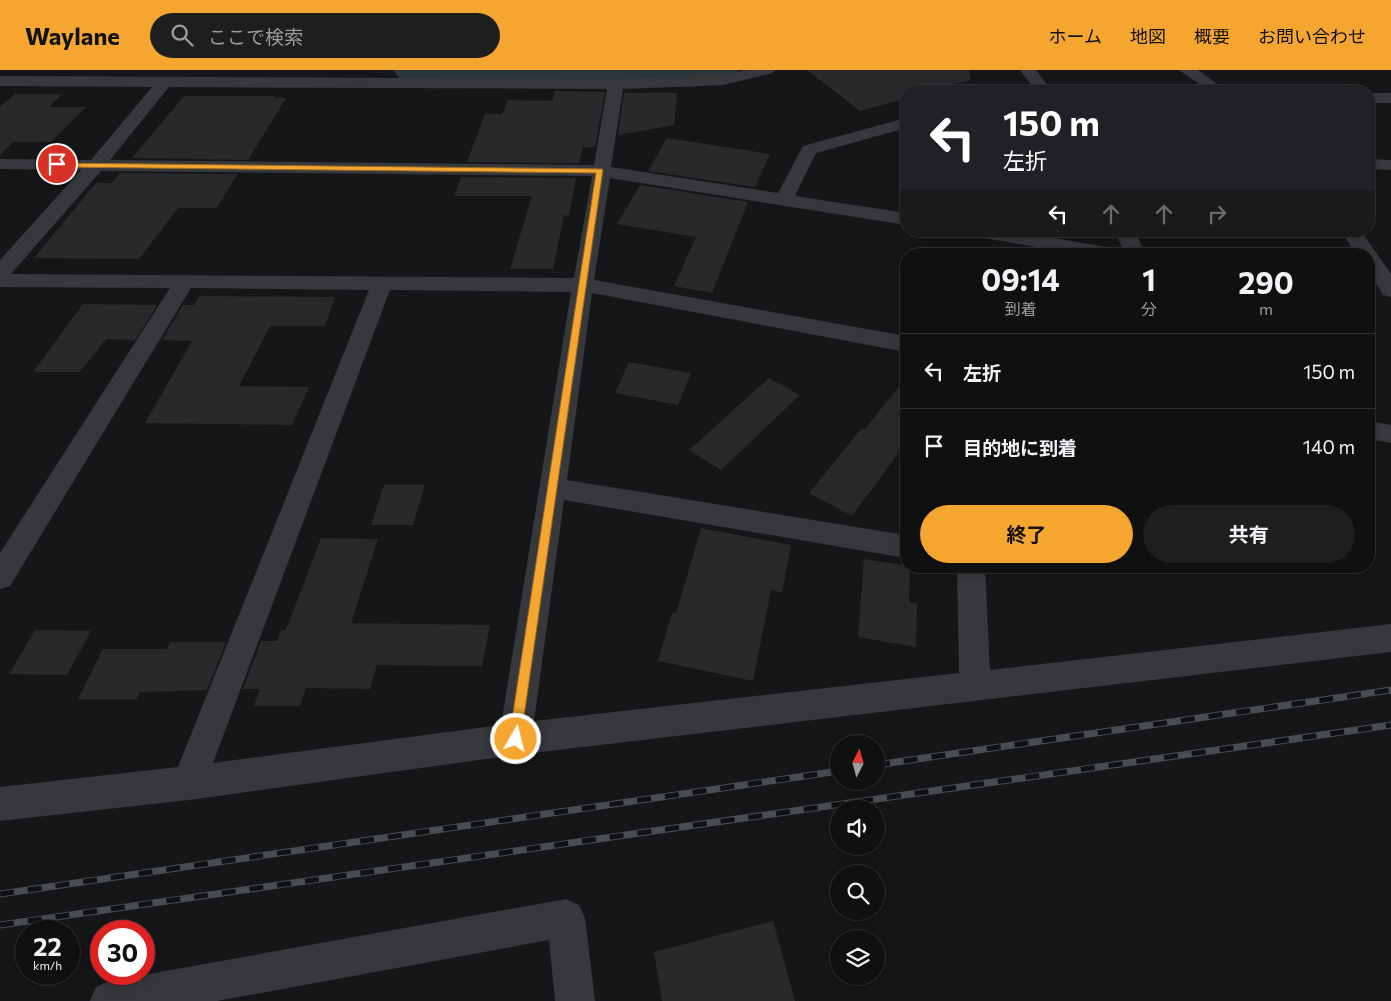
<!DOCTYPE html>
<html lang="ja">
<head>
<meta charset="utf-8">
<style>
	:root { --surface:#101011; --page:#1e1e1f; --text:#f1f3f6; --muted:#9c9d9f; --line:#303031; --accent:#f4a631 }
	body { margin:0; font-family:Commissioner,"Noto Sans JP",sans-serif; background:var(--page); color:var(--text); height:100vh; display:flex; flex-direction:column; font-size:19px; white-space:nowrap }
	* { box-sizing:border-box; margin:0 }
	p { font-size:16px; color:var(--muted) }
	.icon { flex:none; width:28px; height:28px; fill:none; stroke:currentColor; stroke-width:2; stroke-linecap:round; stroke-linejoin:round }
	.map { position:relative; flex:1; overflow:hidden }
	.side { position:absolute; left:900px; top:178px; width:475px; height:325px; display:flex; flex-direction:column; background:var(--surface); border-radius:20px; box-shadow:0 2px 12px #0003,0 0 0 1px var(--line) }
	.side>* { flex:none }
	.guide { position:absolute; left:900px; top:15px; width:475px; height:152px; border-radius:20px; box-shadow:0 2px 12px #0003,0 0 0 1px var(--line); background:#202124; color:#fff; overflow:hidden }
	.needle { width:32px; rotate:6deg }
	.controls { position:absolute; left:830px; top:665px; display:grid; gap:10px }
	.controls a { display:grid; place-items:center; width:55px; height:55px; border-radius:50%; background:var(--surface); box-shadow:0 2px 12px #0003,0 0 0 1px var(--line); font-size:25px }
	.speed { position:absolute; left:15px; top:850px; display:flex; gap:10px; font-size:25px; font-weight:700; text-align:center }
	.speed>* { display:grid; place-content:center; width:65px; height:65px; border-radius:50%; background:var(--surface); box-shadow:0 2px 12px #0003,0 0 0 1px var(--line); line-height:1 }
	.speed small { font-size:12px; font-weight:400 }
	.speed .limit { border:8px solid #d22; background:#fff; color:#111 }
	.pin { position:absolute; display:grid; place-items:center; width:42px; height:42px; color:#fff; margin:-21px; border:2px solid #fff; border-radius:50%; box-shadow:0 1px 5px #0007 }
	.me { position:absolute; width:55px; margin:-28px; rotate:8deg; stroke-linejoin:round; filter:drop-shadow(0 0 4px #0008) }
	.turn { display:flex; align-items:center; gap:18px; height:105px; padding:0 20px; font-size:22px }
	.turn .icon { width:65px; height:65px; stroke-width:2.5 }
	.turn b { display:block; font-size:35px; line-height:42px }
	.lanes { display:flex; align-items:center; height:48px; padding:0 20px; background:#0003; justify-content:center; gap:25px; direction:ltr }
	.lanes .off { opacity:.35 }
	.eta { display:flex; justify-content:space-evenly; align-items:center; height:85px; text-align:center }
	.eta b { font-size:30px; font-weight:700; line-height:35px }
	.cta { display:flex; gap:10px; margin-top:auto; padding:10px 20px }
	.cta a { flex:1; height:58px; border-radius:30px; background:var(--accent); color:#111; font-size:20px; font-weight:700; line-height:58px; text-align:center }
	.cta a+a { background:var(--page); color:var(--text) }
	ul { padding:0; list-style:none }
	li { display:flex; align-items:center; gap:15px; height:75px; padding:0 20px; border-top:1px solid var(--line) }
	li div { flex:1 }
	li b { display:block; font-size:19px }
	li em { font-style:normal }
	header { display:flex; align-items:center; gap:30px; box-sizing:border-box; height:70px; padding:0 25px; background:var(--accent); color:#111 }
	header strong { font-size:24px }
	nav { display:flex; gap:28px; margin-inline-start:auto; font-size:18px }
	.search { width:350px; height:45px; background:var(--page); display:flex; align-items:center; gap:12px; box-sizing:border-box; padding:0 18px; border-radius:28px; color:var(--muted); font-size:19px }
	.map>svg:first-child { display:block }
</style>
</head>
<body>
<header>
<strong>Waylane</strong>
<div class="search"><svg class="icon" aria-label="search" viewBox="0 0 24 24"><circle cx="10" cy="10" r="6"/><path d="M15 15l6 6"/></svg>ここで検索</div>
<nav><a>ホーム</a><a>地図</a><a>概要</a><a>お問い合わせ</a></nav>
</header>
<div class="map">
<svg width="1391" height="931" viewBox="0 0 1391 931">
	<rect width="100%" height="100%" fill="#151617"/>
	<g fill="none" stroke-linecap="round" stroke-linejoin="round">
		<!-- river -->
		<polygon fill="#2b353c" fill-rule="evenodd" points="393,0 738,0 732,8 693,17 413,12 399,8"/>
	</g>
	<!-- building -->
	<g fill="#28292b">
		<polygon points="807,0 969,0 971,10 929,21 906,21 906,27 901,30 860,41"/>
		<polygon points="555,21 605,22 595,77 583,77 579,93 467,92 485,44 502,44 508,30 552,31"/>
		<polygon points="624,23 677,23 674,55 618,65"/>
		<polygon points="15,24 62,24 49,37 86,37 51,72 13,72 0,85 0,37"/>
		<polygon points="184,26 275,26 274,28 286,28 248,90 132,88"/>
		<polygon points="667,68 770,84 755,117 648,101"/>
		<polygon points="120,103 238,104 216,138 178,138 139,189 34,188 96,113 112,113"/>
		<polygon points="461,107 576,108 569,146 564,145 553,199 510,199 532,126 454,126"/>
		<polygon points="640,115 748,132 712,223 674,216 696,167 617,154"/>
		<polygon points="200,226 335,227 325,256 270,256 239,316 309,317 292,355 145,353 192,271 162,270 183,235 194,235"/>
		<polygon points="83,234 157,235 135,270 106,269 80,302 33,302"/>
		<polygon points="629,292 691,303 678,335 615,323"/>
		<polygon points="769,308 800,325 721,400 689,380"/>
		<polygon points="906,308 906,373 852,446 809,423 861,359 864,360"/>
		<polygon points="384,415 425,415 413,455 371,455"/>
		<polygon points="701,458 791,475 782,523 771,520 753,611 658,591 672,543 676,544"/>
		<polygon points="321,468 378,469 351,553 490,555 482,596 377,595 370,619 306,618 300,636 254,636 260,619 243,619 261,571 277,571 281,560 286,560"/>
		<polygon points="864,489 910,496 909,532 917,533 916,577 858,567"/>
		<polygon points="35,560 91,561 67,605 9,604"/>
		<polygon points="170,572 226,572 207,620 140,622 136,629 78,629 103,579 167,579"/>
		<polygon points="773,851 795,931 662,931 654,882"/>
	</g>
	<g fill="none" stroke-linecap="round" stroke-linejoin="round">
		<!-- minor -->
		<g fill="#36383c" fill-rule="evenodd">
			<path d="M746 0H775L773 3 723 15 623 19 611 97 778 123 803 76 906 48V58L816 83 795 126 906 143V155L610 108 594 210 906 266V282L592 223 567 410 906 465V488L564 430 534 651 959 603 957 496H985L990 600 1391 554V582L515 685 189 730 0 751V717L178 697 369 220 191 218 10 516 0 519V483L170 218 0 217V190L81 100 0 99V89L91 90 152 17 0 16V6L616 9 723 5ZM169 17 607 19 594 95 110 90ZM101 101 592 106 574 208 11 204ZM390 220 571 222 501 655 213 693Z"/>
			<polygon points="1020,0 1036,0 1052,21 1036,21"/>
			<polygon points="1179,0 1198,0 1227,21 1209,21"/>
			<rect x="1369" y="23" width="22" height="10"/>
			<polygon points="1369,89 1391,90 1391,100 1369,99"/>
			<polygon points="968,161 1015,161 1123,180 1115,161 1135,161 1145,184 1078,184 978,167 971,165"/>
			<polygon points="1341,161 1361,161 1391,204 1391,227 1383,225 1369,202 1369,184 1356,184"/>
			<polygon points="1369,351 1391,355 1391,373 1369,369"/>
			<polygon points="566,829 579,835 585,848 595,931 555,931 549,870 217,931 90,931 96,917 110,911"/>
		</g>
		<!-- rail casing -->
		<g stroke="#494c51" stroke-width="7">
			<g id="rail">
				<polyline points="876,695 1391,620"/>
				<polyline points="0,824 839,701"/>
				<polyline points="0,855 1391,655"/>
			</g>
		</g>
		<!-- rail -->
		<use href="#rail" stroke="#101112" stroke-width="5" stroke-dasharray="14" stroke-linecap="butt"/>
	</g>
	<!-- route -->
	<polygon fill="#f4a631" stroke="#9f6c20" points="55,93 603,99 520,674 516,676 511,674 509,669 596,103 57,97 55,96"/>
</svg>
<div class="controls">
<a><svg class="needle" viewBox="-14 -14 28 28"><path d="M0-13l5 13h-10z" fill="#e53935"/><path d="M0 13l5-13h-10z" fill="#9c9d9f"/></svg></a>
<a><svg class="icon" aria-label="sound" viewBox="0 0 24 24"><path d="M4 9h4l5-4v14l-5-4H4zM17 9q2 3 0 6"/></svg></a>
<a><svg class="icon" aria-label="search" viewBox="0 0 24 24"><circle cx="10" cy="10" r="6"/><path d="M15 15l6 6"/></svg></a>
<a><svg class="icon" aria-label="layers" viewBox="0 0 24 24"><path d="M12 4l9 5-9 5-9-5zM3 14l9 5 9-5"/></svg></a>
</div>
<div class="speed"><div>22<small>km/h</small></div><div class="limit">30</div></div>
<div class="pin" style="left:57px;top:94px;background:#d93025"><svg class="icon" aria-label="arrive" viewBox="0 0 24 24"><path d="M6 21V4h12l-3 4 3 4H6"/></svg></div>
<svg class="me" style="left:516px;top:669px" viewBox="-20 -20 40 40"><circle r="17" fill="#f4a631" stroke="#fff" stroke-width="3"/><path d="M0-11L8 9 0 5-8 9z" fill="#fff"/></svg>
<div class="guide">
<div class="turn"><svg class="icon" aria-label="left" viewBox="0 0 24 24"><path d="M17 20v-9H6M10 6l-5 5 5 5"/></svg><div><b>150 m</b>左折</div></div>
<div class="lanes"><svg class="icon" aria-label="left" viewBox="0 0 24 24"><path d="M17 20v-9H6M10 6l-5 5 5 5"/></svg><svg class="icon off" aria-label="ahead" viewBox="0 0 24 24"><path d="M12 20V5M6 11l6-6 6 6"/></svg><svg class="icon off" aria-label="ahead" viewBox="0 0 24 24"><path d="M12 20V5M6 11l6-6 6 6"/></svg><svg class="icon off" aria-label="right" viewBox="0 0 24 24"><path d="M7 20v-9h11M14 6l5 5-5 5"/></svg></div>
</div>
<section class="side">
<div class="eta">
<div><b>09:14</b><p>到着</p></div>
<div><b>1</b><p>分</p></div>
<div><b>290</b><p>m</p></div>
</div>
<ul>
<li><svg class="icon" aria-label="left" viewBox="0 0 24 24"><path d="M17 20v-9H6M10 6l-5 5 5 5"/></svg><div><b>左折</b></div><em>150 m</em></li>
<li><svg class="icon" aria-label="arrive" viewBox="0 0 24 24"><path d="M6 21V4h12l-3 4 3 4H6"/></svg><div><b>目的地に到着</b></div><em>140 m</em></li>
</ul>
<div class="cta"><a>終了</a><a>共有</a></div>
</section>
</div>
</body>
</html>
